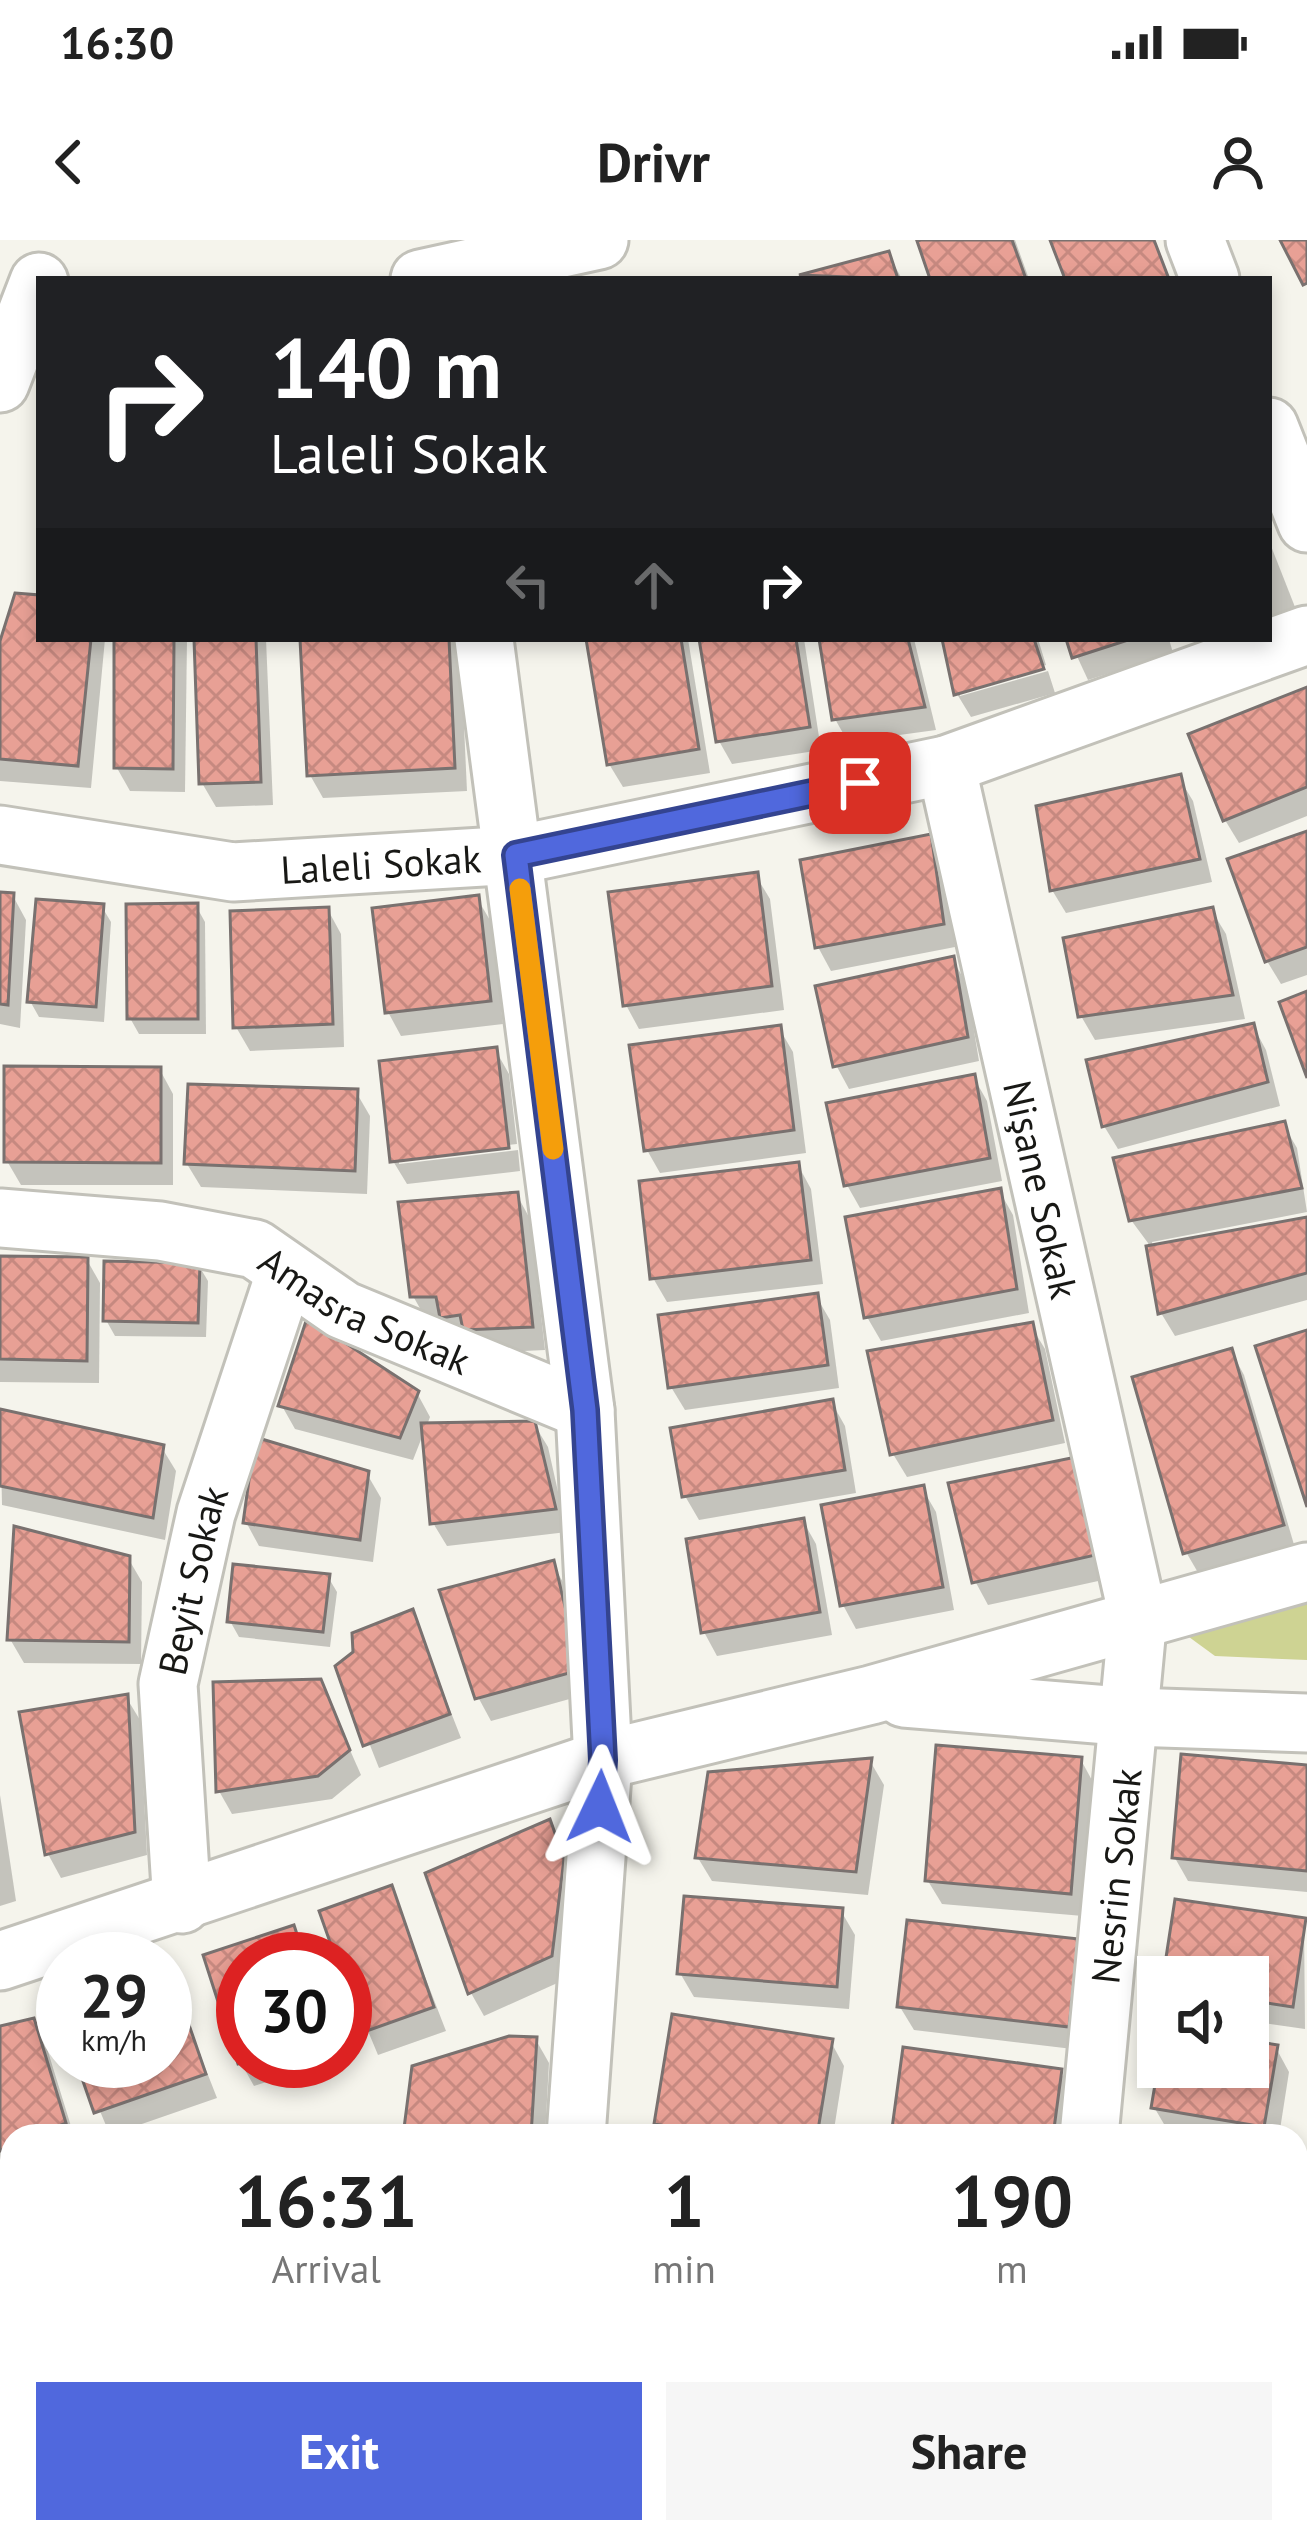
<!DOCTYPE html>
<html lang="en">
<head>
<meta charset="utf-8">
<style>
	:root { --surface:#fff; --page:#f6f6f6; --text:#222; --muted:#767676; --accent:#5068dd }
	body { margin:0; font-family:"PT Sans",sans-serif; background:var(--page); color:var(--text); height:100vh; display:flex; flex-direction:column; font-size:45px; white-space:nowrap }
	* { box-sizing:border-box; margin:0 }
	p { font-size:39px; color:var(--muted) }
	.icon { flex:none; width:66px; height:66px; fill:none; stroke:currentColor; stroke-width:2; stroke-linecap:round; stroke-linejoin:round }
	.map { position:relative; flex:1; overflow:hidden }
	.side { position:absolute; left:0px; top:1884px; width:1308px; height:420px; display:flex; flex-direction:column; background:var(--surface); border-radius:36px 36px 0 0; box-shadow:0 6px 18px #0003 }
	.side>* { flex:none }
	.banner { position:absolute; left:36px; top:36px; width:1236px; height:366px; border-radius:0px; box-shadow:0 6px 18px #0003; background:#202124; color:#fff; overflow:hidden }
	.fabs { position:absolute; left:1137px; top:1716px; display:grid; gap:24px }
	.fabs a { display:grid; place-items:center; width:132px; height:132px; border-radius:0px; background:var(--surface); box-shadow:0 6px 18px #0003; font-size:60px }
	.speed { position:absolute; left:36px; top:1692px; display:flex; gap:24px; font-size:60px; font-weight:700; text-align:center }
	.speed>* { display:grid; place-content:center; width:156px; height:156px; border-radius:50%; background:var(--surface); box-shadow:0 6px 18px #0003; line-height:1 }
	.speed small { font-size:30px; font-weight:400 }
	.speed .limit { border:18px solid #d22; background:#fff; color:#111 }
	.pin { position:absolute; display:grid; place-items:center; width:102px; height:102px; color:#fff; margin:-51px; border-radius:24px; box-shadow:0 6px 18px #0006 }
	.me { position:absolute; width:132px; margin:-66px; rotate:2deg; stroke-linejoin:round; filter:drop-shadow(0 0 9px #0008) }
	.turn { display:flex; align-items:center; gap:42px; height:252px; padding:0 36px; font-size:54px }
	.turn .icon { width:156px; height:156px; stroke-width:2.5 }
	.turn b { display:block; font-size:84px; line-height:102px }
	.lanes { display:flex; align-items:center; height:114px; padding:0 36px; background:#0003; justify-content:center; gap:60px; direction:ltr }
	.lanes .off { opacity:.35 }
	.eta { display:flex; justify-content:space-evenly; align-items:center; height:204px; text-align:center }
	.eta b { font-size:72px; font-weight:700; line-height:84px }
	.cta { display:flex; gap:24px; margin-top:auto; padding:24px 36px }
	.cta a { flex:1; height:138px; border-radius:0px; background:var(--accent); color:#fff; font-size:48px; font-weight:700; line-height:138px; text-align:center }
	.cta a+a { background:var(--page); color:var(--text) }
	.status { display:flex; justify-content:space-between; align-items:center; height:84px; padding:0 60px; background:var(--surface); direction:ltr }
	.status svg { height:33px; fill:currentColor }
	header { display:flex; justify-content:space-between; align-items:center; height:156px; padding:0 36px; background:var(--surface); font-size:54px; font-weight:700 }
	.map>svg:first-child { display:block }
</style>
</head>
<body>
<div class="status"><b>16:30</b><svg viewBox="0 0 49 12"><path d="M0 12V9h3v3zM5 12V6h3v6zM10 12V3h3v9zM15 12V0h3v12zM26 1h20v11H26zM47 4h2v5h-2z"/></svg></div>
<header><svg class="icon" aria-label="back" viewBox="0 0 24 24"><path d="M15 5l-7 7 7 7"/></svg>Drivr<svg class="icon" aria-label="person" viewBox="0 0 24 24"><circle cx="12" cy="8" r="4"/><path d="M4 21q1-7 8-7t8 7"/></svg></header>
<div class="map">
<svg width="1307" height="2304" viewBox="0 0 1307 2304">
	<defs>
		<pattern id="building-cross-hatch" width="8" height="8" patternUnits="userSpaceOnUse" patternTransform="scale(3)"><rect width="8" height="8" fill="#e8a095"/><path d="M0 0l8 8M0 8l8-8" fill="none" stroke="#c68980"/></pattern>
	</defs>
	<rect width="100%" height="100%" fill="#f5f4ec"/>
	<!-- green -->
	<polygon fill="#ced393" points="1307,1356 1307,1420 1215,1416 1189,1397 1195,1381"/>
	<!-- shadow -->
	<g fill="#0003">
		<polygon points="931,0 1015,0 1029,39 933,39"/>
		<polygon points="888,14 902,39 802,37"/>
		<polygon points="1269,301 1295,367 1269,377"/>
		<polygon points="39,358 39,399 105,399 91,548 0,541 0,411"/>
		<polygon points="117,399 187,399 185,552 130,551 117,528"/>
		<polygon points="197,399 266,399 273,565 216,567 202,543"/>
		<polygon points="303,399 460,399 467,551 323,558 310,535"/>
		<polygon points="589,399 688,399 710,533 623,547 609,524"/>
		<polygon points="702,399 804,399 821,510 732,524 719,501"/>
		<polygon points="822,399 914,399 936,490 848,502 835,479"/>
		<polygon points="946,399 1038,399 1046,425 960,450 960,456 1048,431 1055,453 971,477 957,454"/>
		<polygon points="1069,399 1169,399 1173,413 1088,440"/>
		<polygon points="1307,450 1307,576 1239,603 1225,580"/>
		<polygon points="1179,538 1193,561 1212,642 1066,673 1052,650"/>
		<polygon points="1307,594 1307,735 1281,744 1267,721"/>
		<polygon points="929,597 943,621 955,707 831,731 818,707"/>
		<polygon points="756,636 770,659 784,770 639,789 626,765"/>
		<polygon points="0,655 13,656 26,680 20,788 0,784"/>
		<polygon points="477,658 491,682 503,784 401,796 388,772"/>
		<polygon points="196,666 205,682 206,794 139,794 130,778"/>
		<polygon points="102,667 111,682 104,782 39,777 30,761"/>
		<polygon points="328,670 341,694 344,807 250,811 236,787"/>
		<polygon points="1212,671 1226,694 1245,779 1095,800 1081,776"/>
		<polygon points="953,720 966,743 979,821 849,849 836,825"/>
		<polygon points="1253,786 1266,810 1280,866 1118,909 1104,886"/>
		<polygon points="779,788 793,812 806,913 660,933 647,910"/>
		<polygon points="496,811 509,834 517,904 399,918 399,924 518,910 520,931 407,944 393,921"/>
		<polygon points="160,830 173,854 173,945 21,945 7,921"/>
		<polygon points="974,838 987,861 1002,941 860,968 847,945"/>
		<polygon points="356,852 370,876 367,954 201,947 187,924"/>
		<polygon points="1283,884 1297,908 1307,972 1152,1002 1153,1008 1307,980 1307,1060 1175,1096 1161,1073 1148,1003 1131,980"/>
		<polygon points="798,925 811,949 823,1044 667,1062 653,1038"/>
		<polygon points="1000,952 1013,975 1029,1073 881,1101 867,1077"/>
		<polygon points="517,955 530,979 545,1110 479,1113 456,1100 444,1079 426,1079 413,1056"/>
		<polygon points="0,1019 87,1020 100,1043 99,1143 0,1142"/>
		<polygon points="199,1026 208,1041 206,1097 115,1096 106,1080"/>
		<polygon points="816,1056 830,1080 839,1148 685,1170 671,1147"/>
		<polygon points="1031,1086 1045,1109 1065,1203 907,1237 893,1214"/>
		<polygon points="1231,1111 1244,1135 1295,1308 1200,1336 1186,1312"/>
		<polygon points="417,1153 430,1177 427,1185 534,1184 548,1207 567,1292 447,1306 433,1283 424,1192 413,1220 295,1189 282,1166"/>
		<polygon points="832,1163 845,1186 856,1253 699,1280 685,1256"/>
		<polygon points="0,1172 162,1208 176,1231 165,1300 2,1265"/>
		<polygon points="1075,1220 1112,1338 988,1365 975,1341"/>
		<polygon points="367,1234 381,1258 373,1322 259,1306 246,1282"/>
		<polygon points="922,1248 936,1272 954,1370 856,1389 843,1365"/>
		<polygon points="803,1281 816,1304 832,1395 717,1416 704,1392"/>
		<polygon points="128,1318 142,1342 141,1424 24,1423 10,1399"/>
		<polygon points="552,1324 566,1347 591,1453 491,1481 478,1457"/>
		<polygon points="328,1337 337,1352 330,1407 239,1397 230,1381"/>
		<polygon points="412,1373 461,1498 379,1528 339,1427"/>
		<polygon points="320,1442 361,1535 332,1559 232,1574 219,1551"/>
		<polygon points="126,1457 140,1480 147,1615 61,1638 48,1614"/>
		<polygon points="1081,1520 1094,1544 1083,1676 942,1664 928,1641"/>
		<polygon points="870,1521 884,1545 868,1655 712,1641 698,1618"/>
		<polygon points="1307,1528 1307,1652 1188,1641 1175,1618"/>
		<polygon points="0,1555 16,1661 0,1666"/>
		<polygon points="548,1582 576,1645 564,1740 484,1776 471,1753"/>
		<polygon points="391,1649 446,1791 378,1815 345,1736 345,1719 339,1719"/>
		<polygon points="841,1671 855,1695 849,1769 694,1757 680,1733"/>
		<polygon points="1304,1681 1305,1789 1248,1781 1248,1737 1167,1737"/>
		<polygon points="292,1689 308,1719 243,1719 243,1821 331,1821 254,1846 241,1823 206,1717"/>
		<polygon points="1077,1702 1091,1726 1081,1810 914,1790 900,1767"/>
		<polygon points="167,1730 217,1858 110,1895 79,1821 165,1821"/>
		<polygon points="32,1782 46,1805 74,1896 12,1896 12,1935 0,1940 0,1790"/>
		<polygon points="536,1800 549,1823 545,1896 406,1896"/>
		<polygon points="831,1802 844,1826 833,1896 665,1896 658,1884"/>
		<polygon points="1248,1803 1276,1808 1289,1832 1279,1896 1168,1891 1154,1867 1161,1827 1248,1827"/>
		<polygon points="1060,1832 1074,1855 1068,1896 894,1896"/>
		<polygon points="12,1956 12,1984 0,1964"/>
		<polygon points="1307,2018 1307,2137 1296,2135 1296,2052"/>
		<polygon points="1296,2152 1307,2154 1307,2284 1296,2283"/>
		<polygon points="0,2173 12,2189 12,2222 0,2231"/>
	</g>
	<!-- building -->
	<g fill="url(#building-cross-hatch)" stroke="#79716f" stroke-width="3">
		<polygon points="921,0 1012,0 1026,39 930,39 917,1"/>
		<polygon points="1050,0 1154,0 1169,39 1065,39"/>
		<polygon points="1280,0 1307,0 1307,43 1303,45"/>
		<polygon points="889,11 898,39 799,35"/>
		<polygon points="15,353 39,355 39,399 91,399 78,526 0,519 0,401"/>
		<polygon points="114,399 174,399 173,529 114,528"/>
		<polygon points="194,399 256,399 261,542 199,544"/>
		<polygon points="300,399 449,399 455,528 307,536"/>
		<polygon points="586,399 681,399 699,509 607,525"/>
		<polygon points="699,399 796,399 810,487 716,502"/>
		<polygon points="819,399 908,399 925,467 832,480"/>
		<polygon points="942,399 1034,399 1044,429 954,455"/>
		<polygon points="1066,399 1131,399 1072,418"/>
		<polygon points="1307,447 1307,547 1223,581 1188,494"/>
		<polygon points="1181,534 1200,619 1050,651 1036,566"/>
		<polygon points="1307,591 1307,707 1265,722 1227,619"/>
		<polygon points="931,594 944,684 815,708 800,620"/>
		<polygon points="758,632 772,746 623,766 608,652"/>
		<polygon points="0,652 14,653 8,765 0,764"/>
		<polygon points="479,655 491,761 385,773 372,668"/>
		<polygon points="36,659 104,664 96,767 27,762"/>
		<polygon points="198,663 198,779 127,779 126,664"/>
		<polygon points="329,667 333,784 233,788 230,671"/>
		<polygon points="1213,667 1233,755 1078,777 1063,698"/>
		<polygon points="954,716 968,797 833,827 815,746"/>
		<polygon points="1307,751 1307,838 1279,762"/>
		<polygon points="1254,783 1268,842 1102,887 1086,820"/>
		<polygon points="781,785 794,890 644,911 629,805"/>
		<polygon points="497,807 509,908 390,922 379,821"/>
		<polygon points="4,826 161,827 161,923 4,922"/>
		<polygon points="975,834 990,918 844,946 826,863"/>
		<polygon points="188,844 358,849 355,931 184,924"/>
		<polygon points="1285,881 1302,948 1129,981 1113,918"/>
		<polygon points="799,922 811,1020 650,1039 639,941"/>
		<polygon points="1001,948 1017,1049 864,1078 845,977"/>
		<polygon points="518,952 533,1087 463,1090 460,1075 440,1078 436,1057 410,1057 398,962"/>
		<polygon points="1307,977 1307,1033 1158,1074 1146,1006"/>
		<polygon points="0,1016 88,1017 87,1121 0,1119"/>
		<polygon points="104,1021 200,1023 198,1083 103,1081"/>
		<polygon points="818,1053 828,1125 668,1148 658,1075"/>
		<polygon points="307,1078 419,1151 400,1198 278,1166"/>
		<polygon points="1033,1082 1053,1180 890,1215 867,1111"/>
		<polygon points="1307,1090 1307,1267 1255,1106"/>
		<polygon points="1232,1108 1284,1285 1183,1314 1132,1137"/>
		<polygon points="833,1159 845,1230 682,1257 670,1188"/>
		<polygon points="0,1169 164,1205 153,1278 0,1246"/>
		<polygon points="535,1181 556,1269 430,1284 421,1183"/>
		<polygon points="255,1197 369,1231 360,1300 243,1283"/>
		<polygon points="1076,1217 1100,1314 972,1343 948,1243"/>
		<polygon points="924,1245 943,1347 840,1366 821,1265"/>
		<polygon points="804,1278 820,1372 701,1393 686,1299"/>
		<polygon points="14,1286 130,1316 129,1402 7,1400"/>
		<polygon points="554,1320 580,1430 475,1459 439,1350"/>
		<polygon points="233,1324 330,1334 323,1392 227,1382"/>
		<polygon points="413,1369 450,1474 363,1506 335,1426 353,1412 352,1393"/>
		<polygon points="321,1439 350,1510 318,1536 216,1552 213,1442"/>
		<polygon points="128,1454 135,1592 45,1615 19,1472"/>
		<polygon points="936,1505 1082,1517 1071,1654 925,1641"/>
		<polygon points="1181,1514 1307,1525 1307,1631 1172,1618"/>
		<polygon points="872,1518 856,1632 695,1618 708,1532"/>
		<polygon points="550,1579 564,1619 552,1716 468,1754 425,1633"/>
		<polygon points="392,1645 434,1767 361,1793 345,1746 345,1719 336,1719 319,1671"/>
		<polygon points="684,1656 843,1668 837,1747 677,1734"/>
		<polygon points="1175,1659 1306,1678 1293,1767 1248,1760 1248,1737 1163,1737"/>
		<polygon points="907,1680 1079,1699 1069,1787 897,1767"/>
		<polygon points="294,1685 305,1719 243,1719 243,1821 248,1821 238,1824 203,1715"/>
		<polygon points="169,1727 206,1834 94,1873 76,1821 165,1821"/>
		<polygon points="672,1774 833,1799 817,1896 729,1896 654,1884"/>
		<polygon points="34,1778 66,1883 36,1896 12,1896 12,1906 0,1911 0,1786"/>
		<polygon points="509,1796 537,1797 531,1896 403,1896 412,1826"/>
		<polygon points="1248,1800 1278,1805 1264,1887 1151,1868 1158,1827 1248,1827"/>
		<polygon points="903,1807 1062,1829 1053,1896 891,1896"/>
		<polygon points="1303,2014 1307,2015 1307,2118 1296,2115 1296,2040"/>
		<polygon points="1296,2149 1307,2151 1307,2264 1296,2262"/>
		<polygon points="22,2292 97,2292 105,2304 7,2304"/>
	</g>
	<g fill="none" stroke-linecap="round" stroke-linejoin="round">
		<!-- minor casing -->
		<g stroke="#c2c1b9" stroke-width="63">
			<g id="minor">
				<polyline points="1195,0 1210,39"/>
				<polyline points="420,39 599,0"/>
				<polyline points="0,143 39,42"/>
				<polyline points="1269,187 1307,283"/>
				<polyline points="484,399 585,1170 603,1520 576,1896"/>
				<path id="s1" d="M946 525 1138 1376 1089 1896"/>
				<path id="s2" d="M0 595 233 632 516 615 946 525 1307 395"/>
				<path id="s3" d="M0 978 160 991 255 1009 343 1070 585 1170"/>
				<polyline points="904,1458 1132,1477 1307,1483"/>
				<path id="s4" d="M182 1664 168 1444 206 1273 286 1031"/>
				<polyline points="0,1721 603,1520 871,1455 1307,1332"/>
				<polyline points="0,2092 12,2110"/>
				<polyline points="0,2256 12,2247"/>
				<polyline points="150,2292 161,2304"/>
				<polyline points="611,2292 729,2304"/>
				<polyline points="1027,2304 1029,2292"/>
			</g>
		</g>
		<!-- minor -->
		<use href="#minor" stroke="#fff" stroke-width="57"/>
	</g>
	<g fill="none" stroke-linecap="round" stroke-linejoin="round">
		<!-- route casing -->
		<g stroke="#344490" stroke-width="30">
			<polyline id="route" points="600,1567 603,1520 585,1170 516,615 860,543"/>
		</g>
		<!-- route -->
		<use href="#route" stroke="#5068dd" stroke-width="21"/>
		<!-- slow -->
		<polyline stroke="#f59e0b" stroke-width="21" points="520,649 553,909"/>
	</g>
	<g text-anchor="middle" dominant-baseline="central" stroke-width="10" stroke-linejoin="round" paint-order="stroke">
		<!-- street labels -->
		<g font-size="39" fill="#181815" stroke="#fff">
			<text stroke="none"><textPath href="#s2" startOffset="384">Laleli Sokak</textPath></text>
			<text stroke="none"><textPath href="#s1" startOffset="435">Nişane Sokak</textPath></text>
			<text stroke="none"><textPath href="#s3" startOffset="384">Amasra Sokak</textPath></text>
			<text stroke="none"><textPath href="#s4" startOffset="327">Beyit Sokak</textPath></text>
			<text transform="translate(1116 1636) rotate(-84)">Nesrin Sokak</text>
		</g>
	</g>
</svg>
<div class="fabs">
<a><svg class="icon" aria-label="sound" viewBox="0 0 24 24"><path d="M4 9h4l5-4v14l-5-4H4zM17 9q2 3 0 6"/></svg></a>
</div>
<div class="speed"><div>29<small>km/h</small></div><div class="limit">30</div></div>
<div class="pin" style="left:860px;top:543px;background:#d93025"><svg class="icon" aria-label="arrive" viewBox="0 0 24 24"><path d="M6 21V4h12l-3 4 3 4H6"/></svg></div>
<svg class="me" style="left:600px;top:1567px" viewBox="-20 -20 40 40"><path d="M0-17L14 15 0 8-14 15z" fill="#5068dd" stroke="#fff" stroke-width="4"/></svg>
<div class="banner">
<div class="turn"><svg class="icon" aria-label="right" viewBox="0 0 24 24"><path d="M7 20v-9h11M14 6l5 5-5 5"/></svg><div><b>140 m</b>Laleli Sokak</div></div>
<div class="lanes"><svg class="icon off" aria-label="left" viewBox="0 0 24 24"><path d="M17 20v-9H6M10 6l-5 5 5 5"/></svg><svg class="icon off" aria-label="ahead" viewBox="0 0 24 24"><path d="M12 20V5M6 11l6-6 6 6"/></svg><svg class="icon" aria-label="right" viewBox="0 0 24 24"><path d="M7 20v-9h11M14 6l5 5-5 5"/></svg></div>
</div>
<section class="side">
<div class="eta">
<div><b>16:31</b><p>Arrival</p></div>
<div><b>1</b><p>min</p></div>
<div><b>190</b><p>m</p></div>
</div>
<div class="cta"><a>Exit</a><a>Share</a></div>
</section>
</div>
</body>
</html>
